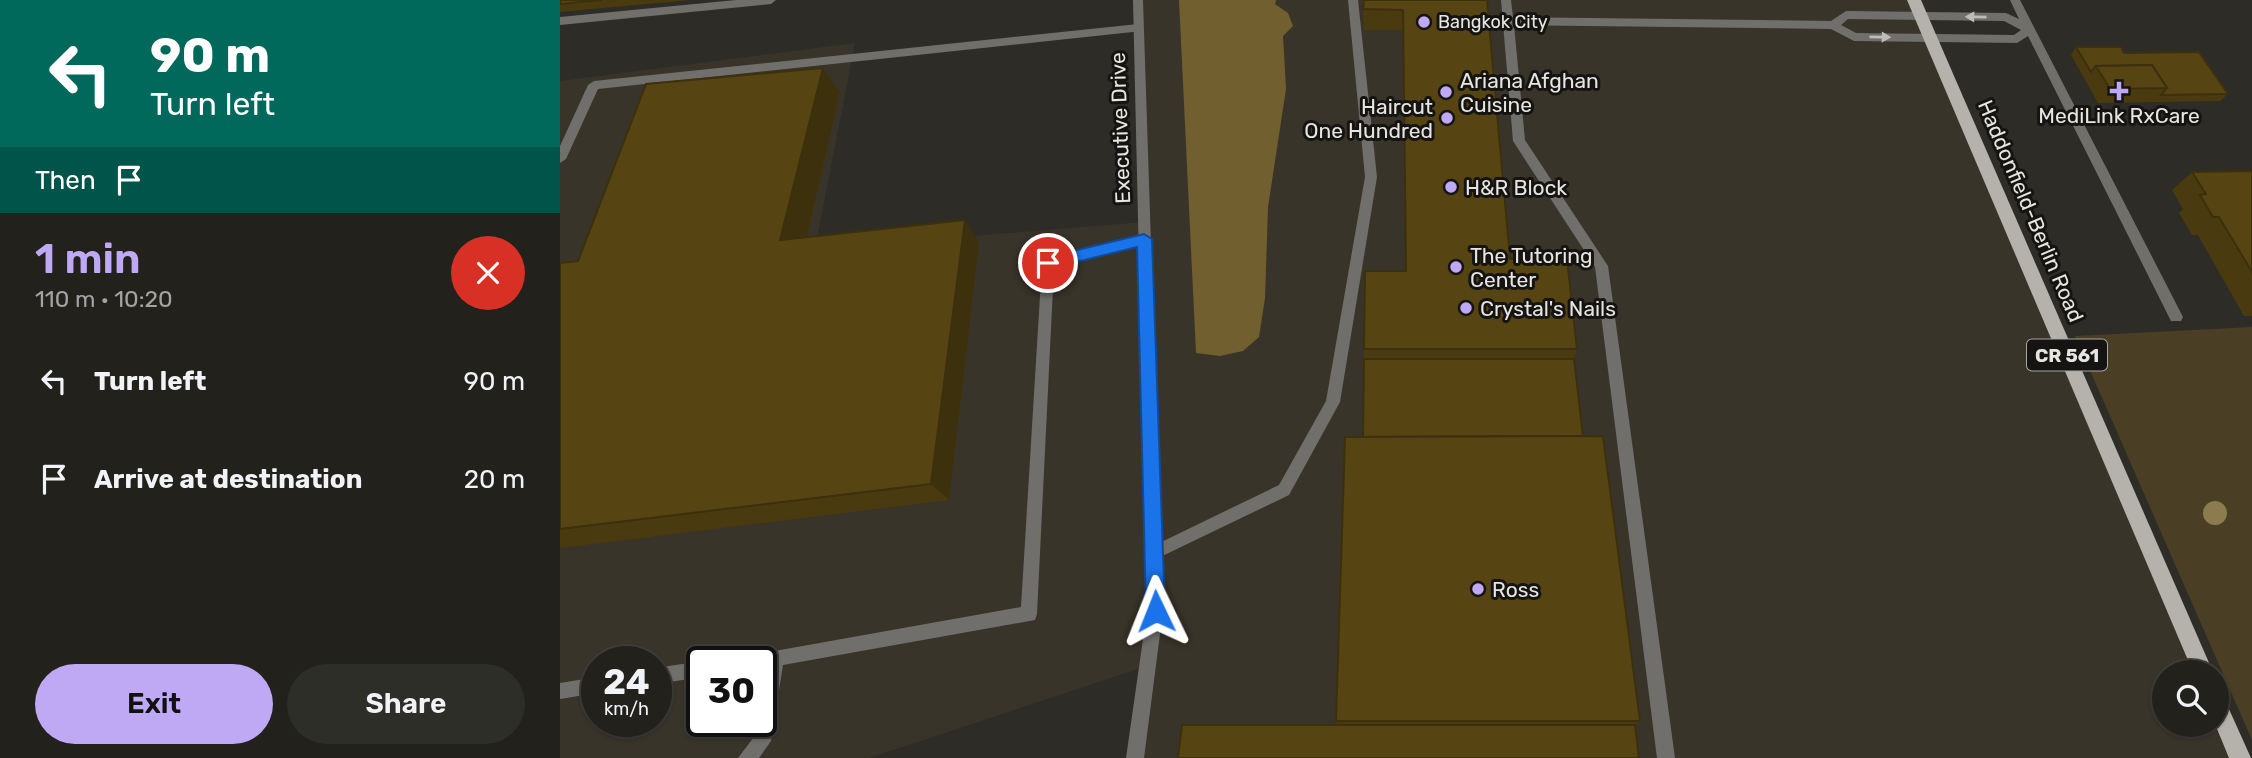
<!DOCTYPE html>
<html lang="en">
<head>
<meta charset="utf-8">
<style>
	:root { --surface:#22211c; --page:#2e2e29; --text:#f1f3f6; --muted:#a2a3a3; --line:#3f3e3b; --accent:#bfa8f4 }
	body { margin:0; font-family:Rubik,sans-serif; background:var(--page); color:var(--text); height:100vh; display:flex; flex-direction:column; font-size:26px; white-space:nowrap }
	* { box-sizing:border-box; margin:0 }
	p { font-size:23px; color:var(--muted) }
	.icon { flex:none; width:38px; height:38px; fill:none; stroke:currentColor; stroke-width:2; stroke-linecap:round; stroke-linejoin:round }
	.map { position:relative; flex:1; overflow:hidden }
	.details { display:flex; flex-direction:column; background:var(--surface); width:560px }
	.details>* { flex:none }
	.guide { background:#00695c; color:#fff; overflow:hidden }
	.tools { position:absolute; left:1592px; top:660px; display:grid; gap:14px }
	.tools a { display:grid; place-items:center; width:77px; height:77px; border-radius:50%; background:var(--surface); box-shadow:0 2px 5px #0004,0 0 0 2px var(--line); font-size:35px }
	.speed { position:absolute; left:21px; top:646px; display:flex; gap:14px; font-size:35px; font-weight:700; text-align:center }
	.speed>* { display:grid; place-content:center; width:91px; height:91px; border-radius:50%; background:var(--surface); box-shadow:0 2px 5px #0004,0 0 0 2px var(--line); line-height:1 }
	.speed small { font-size:18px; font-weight:400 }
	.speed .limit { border:4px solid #111; border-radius:10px; background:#fff; color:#111 }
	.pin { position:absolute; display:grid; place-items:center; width:60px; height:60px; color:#fff; margin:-30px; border:4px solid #fff; border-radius:50%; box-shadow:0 2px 7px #0007 }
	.me { position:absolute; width:77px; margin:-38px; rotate:358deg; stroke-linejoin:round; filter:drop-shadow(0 0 5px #0008) }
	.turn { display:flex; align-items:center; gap:24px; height:147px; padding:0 35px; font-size:32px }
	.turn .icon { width:91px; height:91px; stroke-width:2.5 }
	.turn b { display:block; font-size:49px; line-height:60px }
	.then { display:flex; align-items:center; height:66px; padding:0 35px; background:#0003; gap:14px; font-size:26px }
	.round { display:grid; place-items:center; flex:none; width:74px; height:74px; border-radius:37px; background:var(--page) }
	.overview { display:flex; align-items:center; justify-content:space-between; height:119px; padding:0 35px }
	h1 { font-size:42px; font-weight:600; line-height:52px; color:var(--accent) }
	.cta { display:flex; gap:14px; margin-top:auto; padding:14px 35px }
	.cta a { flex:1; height:80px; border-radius:42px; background:var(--accent); color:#111; font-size:28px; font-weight:600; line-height:80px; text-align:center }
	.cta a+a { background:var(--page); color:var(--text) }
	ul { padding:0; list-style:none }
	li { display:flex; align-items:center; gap:21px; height:98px; padding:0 35px }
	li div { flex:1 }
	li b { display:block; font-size:26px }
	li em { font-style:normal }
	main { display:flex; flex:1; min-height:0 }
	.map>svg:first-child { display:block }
</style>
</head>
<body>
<main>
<section class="details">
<div class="guide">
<div class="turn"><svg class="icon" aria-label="left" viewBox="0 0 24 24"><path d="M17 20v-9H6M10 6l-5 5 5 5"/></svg><div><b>90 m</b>Turn left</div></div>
<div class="then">Then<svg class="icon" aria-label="arrive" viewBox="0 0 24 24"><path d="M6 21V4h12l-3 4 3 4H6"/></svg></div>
</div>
<div class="overview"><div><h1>1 min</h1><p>110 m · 10:20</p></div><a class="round" style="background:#d93025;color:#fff"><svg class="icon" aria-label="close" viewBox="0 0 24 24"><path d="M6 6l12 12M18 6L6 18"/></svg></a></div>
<ul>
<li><svg class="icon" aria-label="left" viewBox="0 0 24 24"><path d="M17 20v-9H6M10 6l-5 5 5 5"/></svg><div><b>Turn left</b></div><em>90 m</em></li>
<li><svg class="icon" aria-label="arrive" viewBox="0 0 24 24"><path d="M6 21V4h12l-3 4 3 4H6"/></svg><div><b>Arrive at destination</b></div><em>20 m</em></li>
</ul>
<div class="cta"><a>Exit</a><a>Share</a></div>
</section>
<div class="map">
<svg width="1692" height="758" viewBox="0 0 1692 758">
	<rect width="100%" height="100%" fill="#2e2c26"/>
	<!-- built -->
	<path fill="#393429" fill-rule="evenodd" d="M578 0H1354L1643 672H1605V724H1657L1680 758H575L584 667 309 758H0V81L295 43 255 249 584 222ZM37 662H96V721H37ZM142 662H201V721H142Z"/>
	<!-- green -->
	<polygon fill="#4a3f24" points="1692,327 1692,740 1515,336"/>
	<!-- water -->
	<polygon fill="#725f30" points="619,0 716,0 715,4 728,13 733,26 723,36 726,89 708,207 705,298 699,337 683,351 660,356 636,353"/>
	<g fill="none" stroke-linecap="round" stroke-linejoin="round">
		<!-- lane -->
		<g fill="#716f6c" fill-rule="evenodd">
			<polygon points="176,0 216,0 211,4 0,25 0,17"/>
			<polygon points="788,0 798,0 817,177 780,402 729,495 594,560 589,558 586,553 589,548 719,485 766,401 805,177"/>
			<path d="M941 0H951L953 17 1271 21 1286 11 1446 13 1459 19 1450 0H1460L1623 317 1621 321H1611L1468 36 1457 43 1294 41 1271 29 954 25 965 140 1048 266 1115 758H1097L1035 267 953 141ZM1288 19 1444 21 1461 30 1454 35 1296 33 1281 25Z"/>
			<polygon points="578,24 583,28 582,31 38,89 6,159 0,163 0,146 28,85 34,81"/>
			<polygon points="584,234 589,235 590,239 589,243 494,267 477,614 475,620 223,665 211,741 199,758 178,758 194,737 197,721 201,721 201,696 206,668 201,669 201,662 184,662 186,656 461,607 482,263 488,258"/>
			<polygon points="142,661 144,662 142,662 142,677 96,684 96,668"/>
			<polygon points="37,677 37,693 0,699 0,683"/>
		</g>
		<!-- street -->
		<polygon fill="#716f6c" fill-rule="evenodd" points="573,0 583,0 603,611 584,758 566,758 587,611"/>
		<!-- primary -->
		<g fill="#b5b2ac" fill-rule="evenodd">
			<polygon points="1347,0 1361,0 1653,672 1633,672"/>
			<polygon points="1657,695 1664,698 1691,758 1669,758 1655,724 1657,724"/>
		</g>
	</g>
	<!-- trees -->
	<circle fill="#8c7b4f" cx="1655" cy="513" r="12"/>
	<!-- wall -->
	<g fill="#4a3a10">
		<polygon points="0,0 130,0 0,12"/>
		<polygon points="927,0 950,259 1017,349 1014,359 1023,436 1080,721 1075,725 777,725 776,721 803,437 804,349 846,271 843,30 804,30 803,9"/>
		<polygon points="1516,47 1564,53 1668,94 1660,101 1538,103 1511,55"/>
		<polygon points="263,68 280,92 247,237 419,243 389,500 0,548 0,263 18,261"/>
		<polygon points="1692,171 1692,316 1684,316 1638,235 1632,235 1619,213 1623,209 1612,190 1632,172"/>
	</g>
	<!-- shaded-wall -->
	<g fill="#3c300d">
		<polygon points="263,68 280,92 241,262 220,240"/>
		<polygon points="405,220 419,243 389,500 371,484"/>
	</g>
	<!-- building -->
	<g fill="#564413" stroke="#3c300d" stroke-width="2">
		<polygon points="0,0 42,0 0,4"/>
		<polygon points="804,0 927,0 950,259 1007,259 1017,349 804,349 805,271 846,271 843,10 803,9"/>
		<polygon points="1516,47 1561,47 1564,53 1639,52 1668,94 1601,95 1607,88 1592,65 1536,66 1531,72"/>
		<polygon points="1592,65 1607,88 1550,89 1536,66"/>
		<polygon points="263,68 220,240 405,220 371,484 0,529 0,263 18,261 86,84"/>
		<polygon points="1692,171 1692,272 1659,217 1653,217 1640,195 1646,194 1632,172"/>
		<polygon points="804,359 1014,359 1023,436 803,437"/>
		<polygon points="1043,436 1080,721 776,721 785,437"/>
		<polygon points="622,725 1075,725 1079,758 618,758"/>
	</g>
	<!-- one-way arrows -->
	<defs><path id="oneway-solid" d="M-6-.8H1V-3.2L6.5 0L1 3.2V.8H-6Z" transform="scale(1.75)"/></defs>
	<g fill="#bdbcb8">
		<use href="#oneway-solid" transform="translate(1416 17) rotate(-179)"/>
		<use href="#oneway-solid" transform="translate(1320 37) rotate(1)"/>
	</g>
	<!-- route -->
	<polygon fill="#1a73e8" stroke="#114b97" stroke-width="2" points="584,234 592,239 605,611 602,618 596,620 589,618 586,611 577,247 488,269 481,263 488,257"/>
	<!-- markers -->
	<g fill="#bfa8f4" stroke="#151412" stroke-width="2.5">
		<circle cx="864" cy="22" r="7"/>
		<path d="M1555.5 80.5h7v7h7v7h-7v7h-7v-7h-7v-7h7z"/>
		<circle cx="886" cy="92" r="7"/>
		<circle cx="887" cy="118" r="7"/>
		<circle cx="891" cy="187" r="7"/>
		<circle cx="896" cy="267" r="7"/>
		<circle cx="906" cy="308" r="7"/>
		<circle cx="918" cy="589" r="7"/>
	</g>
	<g text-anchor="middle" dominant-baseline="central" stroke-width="6" stroke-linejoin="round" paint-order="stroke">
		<!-- far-poi labels -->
		<g font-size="18" fill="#e6e5e1" stroke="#151412" text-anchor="start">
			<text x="878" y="22">Bangkok City</text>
		</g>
		<!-- shield labels -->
		<rect fill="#151412" stroke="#a7a6a3" stroke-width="2" x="1467" y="339.5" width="80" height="31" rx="5"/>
		<g font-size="19" font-weight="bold" fill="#e6e5e1">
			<text x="1507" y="355">CR 561</text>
		</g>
		<!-- poi labels -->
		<g font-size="21" fill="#e6e5e1" stroke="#151412" text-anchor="start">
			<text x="900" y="80">Ariana Afghan<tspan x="900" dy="24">Cuisine</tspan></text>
			<text x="873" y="106" text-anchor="end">Haircut<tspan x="873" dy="24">One Hundred</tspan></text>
			<text x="1559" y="115" text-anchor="middle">MediLink RxCare</text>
			<text x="905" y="187">H&amp;R Block</text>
			<text x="910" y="255">The Tutoring<tspan x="910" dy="24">Center</tspan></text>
			<text x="920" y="308">Crystal's Nails</text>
			<text x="932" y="589">Ross</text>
		</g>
		<!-- street labels -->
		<g font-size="21" fill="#e6e5e1" stroke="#151412">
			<text transform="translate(560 128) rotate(-92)">Executive Drive</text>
			<text transform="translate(1471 211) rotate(67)">Haddonfield-Berlin Road</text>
		</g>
	</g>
</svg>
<div class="tools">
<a><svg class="icon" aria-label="search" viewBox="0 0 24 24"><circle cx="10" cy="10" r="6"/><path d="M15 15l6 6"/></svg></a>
</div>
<div class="speed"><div>24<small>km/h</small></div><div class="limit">30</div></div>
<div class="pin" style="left:488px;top:263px;background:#d93025"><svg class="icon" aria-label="arrive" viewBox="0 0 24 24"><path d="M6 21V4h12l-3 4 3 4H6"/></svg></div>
<svg class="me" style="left:596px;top:611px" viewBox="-20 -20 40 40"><path d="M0-17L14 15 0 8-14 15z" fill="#1a73e8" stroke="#fff" stroke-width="4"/></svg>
</div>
</main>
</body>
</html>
